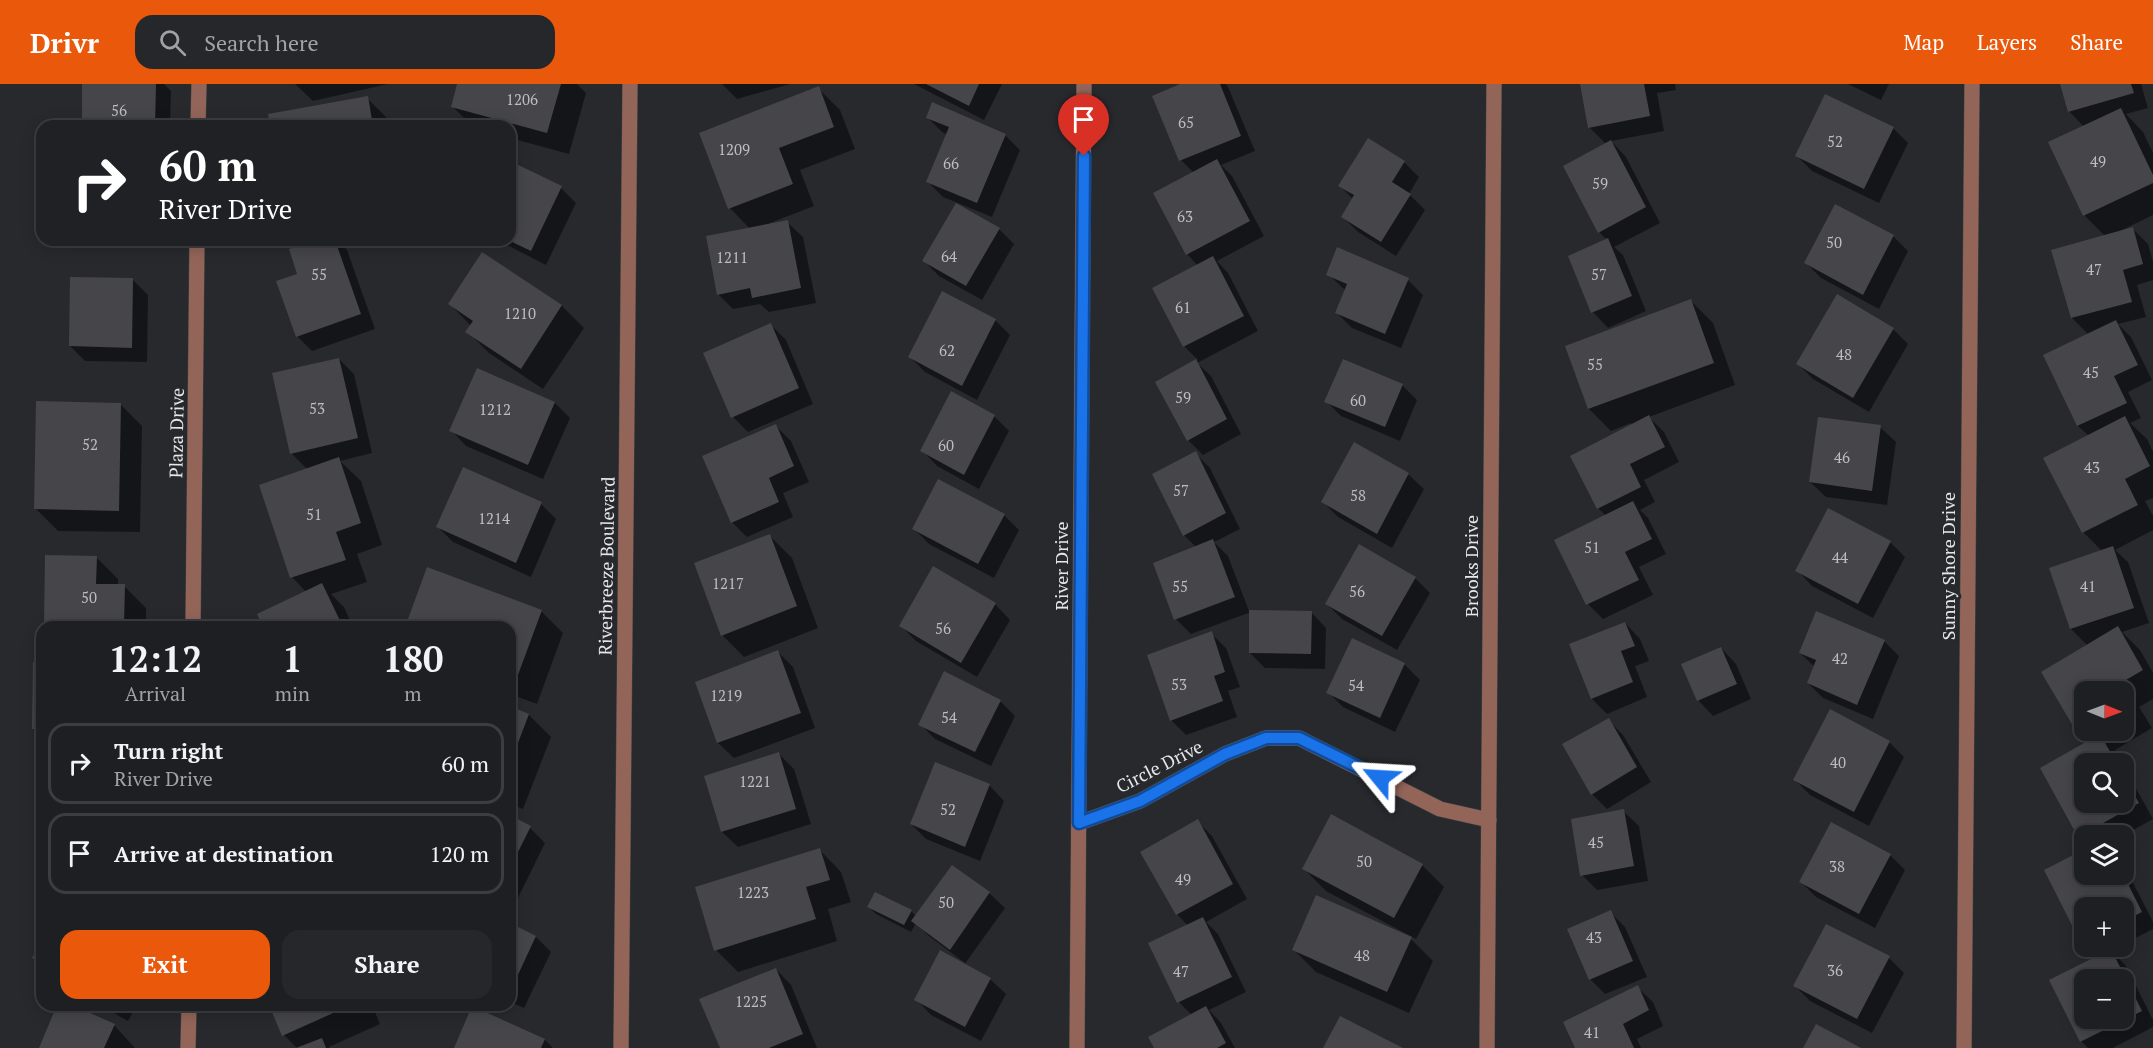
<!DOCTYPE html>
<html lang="en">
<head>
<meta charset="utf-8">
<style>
	:root { --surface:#1d1f22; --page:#25272a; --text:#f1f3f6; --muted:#a0a2a5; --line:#3b3d40; --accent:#ea580c }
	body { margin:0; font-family:"PT Serif",serif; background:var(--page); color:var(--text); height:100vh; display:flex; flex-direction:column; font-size:22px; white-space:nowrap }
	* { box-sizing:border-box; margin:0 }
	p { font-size:20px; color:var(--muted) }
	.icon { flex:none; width:33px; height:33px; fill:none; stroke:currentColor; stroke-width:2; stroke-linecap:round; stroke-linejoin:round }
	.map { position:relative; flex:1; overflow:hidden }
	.drawer { position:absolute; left:36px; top:537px; width:480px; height:390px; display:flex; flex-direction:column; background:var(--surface); border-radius:18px; box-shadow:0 3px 15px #0003,0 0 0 2px var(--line) }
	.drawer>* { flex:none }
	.hud { position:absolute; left:36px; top:36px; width:480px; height:126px; border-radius:18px; box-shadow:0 3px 15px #0003,0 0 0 2px var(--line); background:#202124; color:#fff; overflow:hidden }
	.needle { width:39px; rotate:91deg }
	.controls { position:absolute; left:2074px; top:597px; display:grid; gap:12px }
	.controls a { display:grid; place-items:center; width:60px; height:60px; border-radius:12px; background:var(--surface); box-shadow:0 3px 15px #0003,0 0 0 2px var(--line); font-size:30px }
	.pin { position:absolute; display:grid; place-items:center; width:51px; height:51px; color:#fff; margin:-62px -26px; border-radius:50% 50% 50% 0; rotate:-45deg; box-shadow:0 0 6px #0007 }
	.pin .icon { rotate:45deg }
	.me { position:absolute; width:66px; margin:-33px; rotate:297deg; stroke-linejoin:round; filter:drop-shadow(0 0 4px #0008) }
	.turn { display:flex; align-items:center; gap:21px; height:126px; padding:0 24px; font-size:27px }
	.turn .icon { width:78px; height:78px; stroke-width:2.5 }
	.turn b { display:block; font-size:42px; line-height:51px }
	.eta { display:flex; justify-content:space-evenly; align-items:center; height:102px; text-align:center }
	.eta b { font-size:36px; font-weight:800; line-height:42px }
	.cta { display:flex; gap:12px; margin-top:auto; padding:12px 24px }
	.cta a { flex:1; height:69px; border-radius:18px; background:var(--accent); color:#fff; font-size:24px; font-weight:800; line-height:69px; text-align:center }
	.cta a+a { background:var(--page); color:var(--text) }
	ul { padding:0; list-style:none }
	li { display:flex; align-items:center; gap:18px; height:81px; margin:0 12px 9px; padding:0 12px; border:3px solid var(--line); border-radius:18px }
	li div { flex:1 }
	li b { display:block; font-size:22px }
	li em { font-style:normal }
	header { display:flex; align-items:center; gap:36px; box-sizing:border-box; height:84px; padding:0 30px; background:var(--accent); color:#fff }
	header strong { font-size:28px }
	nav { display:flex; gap:33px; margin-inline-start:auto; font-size:21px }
	.search { width:420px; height:54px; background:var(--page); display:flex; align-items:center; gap:15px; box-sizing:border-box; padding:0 21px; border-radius:18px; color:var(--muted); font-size:22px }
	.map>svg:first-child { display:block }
</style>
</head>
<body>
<header>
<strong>Drivr</strong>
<div class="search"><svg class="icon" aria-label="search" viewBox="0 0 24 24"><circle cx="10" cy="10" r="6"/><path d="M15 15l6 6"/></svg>Search here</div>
<nav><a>Map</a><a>Layers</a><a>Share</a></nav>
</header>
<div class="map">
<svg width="2153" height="964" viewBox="0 0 2153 964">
	<rect width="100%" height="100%" fill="#27292d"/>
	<!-- shadow -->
	<g fill="#0007" fill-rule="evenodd">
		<polygon points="84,0 164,0 171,7 170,42 83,42"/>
		<polygon points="295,0 388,0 313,17"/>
		<polygon points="458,0 577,0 586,9 569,70 510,54 510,42 472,42 452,22"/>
		<polygon points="722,0 790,0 737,15"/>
		<polygon points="914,0 1002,0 984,36"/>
		<polygon points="1184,0 1226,0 1228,3 1255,67 1221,81 1232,92 1264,152 1217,177 1228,189 1258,247 1197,279 1211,292 1241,350 1203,371 1188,356 1157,298 1198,276 1184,262 1154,204 1198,182 1187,170 1194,89 1181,76"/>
		<polygon points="1582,0 1675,0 1676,6 1657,9 1664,47 1611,57 1626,73 1660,139 1614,163 1623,171 1646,227 1608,244 1593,228 1570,172 1607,156 1599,148 1606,60 1589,43"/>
		<polygon points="1848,0 1889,0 1881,16"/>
		<path d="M2061 0H2141L2148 24 2126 30 2143 48 2153 69V131L2118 148 2133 145 2148 160 2153 178V196L2137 201 2146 233 2118 240 2131 253 2152 296 2128 308 2141 334 2130 339 2147 355 2153 368V414L2145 417 2153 432V446L2115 466 2128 478 2149 539 2122 548 2140 566 2153 589V615L2139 623 2152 644 2115 666 2122 680H2085V718H2124V683L2153 735 2123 752H2085V757L2080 752 2042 685 2088 659 2080 652 2043 589 2088 562 2071 545 2051 485 2102 467 2083 448 2045 374 2089 352 2078 342 2045 272 2089 251 2072 234 2106 153 2084 131V43L2069 27ZM2085 608H2124V646H2085Z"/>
		<polygon points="818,4 840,26 855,65 800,86 814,122 770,139 770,141 787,138 803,153 816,219 769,228 760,220 733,225 718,210 750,145 730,124 701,49"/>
		<polygon points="367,14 389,36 390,42 271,42"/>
		<polygon points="927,33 1005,51 1020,66 992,133 943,113 928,98 948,51 942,48"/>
		<polygon points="1893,44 1908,59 1879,119 1812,87 1797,72"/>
		<polygon points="1404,78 1419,93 1409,110 1425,126 1396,172 1358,148 1343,133 1353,115 1340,102"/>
		<polygon points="510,79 561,104 576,119 546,181 497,156 510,156"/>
		<polygon points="999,145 1014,160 982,216 939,192 924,177"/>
		<polygon points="1893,152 1908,167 1879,225 1821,194 1806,179"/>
		<polygon points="318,156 337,156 347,166 375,245 312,267 297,252 299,191"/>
		<polygon points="482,170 562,222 584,244 543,305 489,269 467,247 471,242 450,220"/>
		<polygon points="1328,190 1408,196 1423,211 1401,264 1352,244 1337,229 1346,207"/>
		<polygon points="133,196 148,211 147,278 85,277 70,262"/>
		<polygon points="1837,212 1893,245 1908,260 1869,328 1813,295 1798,280"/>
		<polygon points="1691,217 1713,239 1735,301 1649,333 1664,348 1679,378 1644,396 1655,418 1640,426 1648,434 1666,470 1639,483 1653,511 1603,535 1588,520 1556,457 1606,432 1598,424 1632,341 1631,339 1611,347 1589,325 1567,262"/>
		<polygon points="995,236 1010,251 977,316 925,288 910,273"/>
		<polygon points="771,241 786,256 813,320 748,348 733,333"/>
		<polygon points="339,275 354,290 372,369 340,377 361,397 382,461 357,470 367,498 331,510 344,523 353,543 265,543 306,508 292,493 261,402 308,386 291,369"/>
		<polygon points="478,286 555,319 570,334 543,395 466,362 451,346"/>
		<polygon points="1402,301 1417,316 1400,357 1341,332 1326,317"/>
		<polygon points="120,320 142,342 140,448 58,447 36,425"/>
		<polygon points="994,332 1009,347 979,405 937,382 922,366"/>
		<polygon points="776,342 791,357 809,398 783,409 793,433 747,453 732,438"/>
		<polygon points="1880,343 1896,358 1887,421 1826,413 1810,398"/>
		<polygon points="1354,360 1408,390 1424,405 1392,464 1338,433 1323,418"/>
		<polygon points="1195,369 1210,384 1240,445 1214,458 1228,472 1249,527 1311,528 1326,544 1325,585 1265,584 1250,569 1251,528 1191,550 1176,535 1196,463 1184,451"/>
		<polygon points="541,420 556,435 531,493 453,458 438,443"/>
		<polygon points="1004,431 1019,446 994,494 929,460 914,445"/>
		<polygon points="770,452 792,474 818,544 744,573 722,551"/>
		<polygon points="1890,458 1905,473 1873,534 1812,502 1797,486"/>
		<polygon points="96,473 118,495 118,502 124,502 146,524 146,543 45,543"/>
		<polygon points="934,484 995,520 1010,536 977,593 916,557 901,542"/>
		<polygon points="1415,494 1430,509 1397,566 1342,535 1327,520"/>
		<polygon points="541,527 563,549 537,620 510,610 510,543 418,543 410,535"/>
		<polygon points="1625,539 1640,555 1649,577 1635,582 1647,613 1607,630 1592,615"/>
		<polygon points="1211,549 1226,564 1240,603 1228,607 1237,633 1186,651 1171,636"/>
		<polygon points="1352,556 1405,581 1420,596 1395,648 1343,623 1328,608"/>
		<polygon points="1884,557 1899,572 1873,635 1823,614 1808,599 1815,583 1800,569"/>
		<polygon points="1721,564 1736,580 1751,615 1713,632 1698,616"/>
		<polygon points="778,568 793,583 815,644 734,674 718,659 697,599"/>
		<polygon points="42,580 42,653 33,645"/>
		<polygon points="1000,617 1015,632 991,682 935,655 920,640"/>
		<polygon points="510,624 529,631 551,653 523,725 510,720"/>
		<polygon points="1608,636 1623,651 1651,698 1607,725 1592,710"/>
		<polygon points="1889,658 1904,673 1869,742 1810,711 1795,696"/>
		<polygon points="779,670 794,685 811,740 738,763 722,748"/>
		<polygon points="989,701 1004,717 980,777 926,755 911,740"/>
		<polygon points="1623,727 1639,742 1648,797 1597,806 1582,791"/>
		<polygon points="510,733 530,744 545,759 513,824 510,822"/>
		<polygon points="1197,737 1212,752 1247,815 1206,838 1218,850 1246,908 1209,926 1221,939 1235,964 1156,964 1192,931 1179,918 1150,860 1188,842 1177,830 1142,769"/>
		<polygon points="819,765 841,788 851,818 828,825 837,857 738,888 716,866"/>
		<polygon points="2085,766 2085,790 2124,790 2124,781 2153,838 2153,845 2124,860 2124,824 2085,824 2085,860 2083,858"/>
		<polygon points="1890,771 1905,786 1875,844 1816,813 1801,798"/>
		<polygon points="1422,781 1444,803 1416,855 1326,807 1304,785"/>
		<polygon points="953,783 989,809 1005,824 964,881 965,879 929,852 916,839 911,848 876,830 869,823 911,827 917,833"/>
		<polygon points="1610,828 1625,843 1647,893 1605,910 1590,895"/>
		<polygon points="510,841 536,853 551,868 524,924 510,918"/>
		<polygon points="1408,852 1433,877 1409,929 1316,888 1294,866"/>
		<path d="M2087 862H2119L2111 866 2126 882 2153 936V943L2113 964H2088L2081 957 2051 897 2098 873ZM2085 896H2124V934H2085Z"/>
		<polygon points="1889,874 1904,889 1872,949 1810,917 1795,902"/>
		<polygon points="776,885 791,901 817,964 722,964"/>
		<polygon points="990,895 1006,910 981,957 931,931 916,915"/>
		<polygon points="1637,903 1653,918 1663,942 1637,955 1641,964 1577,964"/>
		<polygon points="59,921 68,921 114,941 135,964 40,964"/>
		<polygon points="100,921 137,921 128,937"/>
		<polygon points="270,921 372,921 380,940 329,963 330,964 297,964 284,951"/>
		<polygon points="473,924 545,956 553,964 456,964"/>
	</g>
	<!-- building -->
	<g fill="#46454a" fill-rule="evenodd">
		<polygon points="82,0 156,0 155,42 82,42"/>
		<polygon points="457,0 561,0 547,49 451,23"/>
		<polygon points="926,0 979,0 969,22"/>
		<polygon points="1180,0 1220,0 1241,52 1179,77 1152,12"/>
		<polygon points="1580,0 1644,0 1650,32 1588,44"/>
		<polygon points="2060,0 2131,0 2134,9 2068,28"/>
		<polygon points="819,2 834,43 779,64 793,100 728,125 699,49"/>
		<polygon points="1825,10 1894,43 1864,105 1795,72"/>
		<polygon points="368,12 373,42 270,42 268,30"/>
		<polygon points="932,18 1006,50 977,119 926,98 949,43 926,34"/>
		<polygon points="2121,24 2153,91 2153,99 2083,132 2048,58"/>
		<polygon points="1368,54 1405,77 1392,98 1411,110 1381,158 1341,133 1354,111 1338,102"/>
		<polygon points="1611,56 1646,123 1598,149 1563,82"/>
		<polygon points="1217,75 1250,137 1186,171 1153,109"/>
		<polygon points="510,77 562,102 531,167 510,157"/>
		<polygon points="956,119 1000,144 966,202 922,177"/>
		<polygon points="1835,120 1894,151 1863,211 1804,179"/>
		<polygon points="788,136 801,204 752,214 750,204 717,211 706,152"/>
		<polygon points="2133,143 2143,180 2123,186 2132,218 2071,234 2051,166"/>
		<polygon points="1608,154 1632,212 1591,229 1568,172"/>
		<polygon points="313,156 335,156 361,230 296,253 276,197 297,190 289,165"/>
		<polygon points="1337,163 1409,194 1385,250 1335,229 1347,200 1326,191"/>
		<polygon points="482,168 562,221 521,285 465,248 473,237 448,220"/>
		<polygon points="1213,172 1244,232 1183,263 1152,204"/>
		<polygon points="70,193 133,194 132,264 69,262"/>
		<polygon points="942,207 996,235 962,302 908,273"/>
		<polygon points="1837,210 1894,244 1853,314 1796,280"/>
		<polygon points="1691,215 1714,279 1588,325 1565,262"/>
		<polygon points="2116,236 2138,281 2114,292 2127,319 2077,342 2043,271"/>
		<polygon points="771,239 799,304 731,334 703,269"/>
		<polygon points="339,274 358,354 290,370 272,289"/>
		<polygon points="1196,275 1227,335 1187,357 1155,298"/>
		<polygon points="1343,275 1403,300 1385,343 1324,318"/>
		<polygon points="477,284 555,318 528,381 449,347"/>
		<polygon points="951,307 995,331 964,391 920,367"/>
		<polygon points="36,317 121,319 119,427 34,425"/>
		<polygon points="1649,331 1665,363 1630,380 1641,403 1597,425 1570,372"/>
		<polygon points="2125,332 2150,382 2125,395 2138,421 2082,449 2043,374"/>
		<polygon points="1818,333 1881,341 1872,407 1809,398"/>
		<polygon points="776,340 794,382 769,394 779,418 731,439 702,372"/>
		<polygon points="1354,358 1409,389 1377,450 1321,418"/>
		<polygon points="1196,367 1226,429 1183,452 1152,390"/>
		<polygon points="339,373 361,439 336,448 346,476 290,494 259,401"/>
		<polygon points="463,383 542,418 516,479 436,443"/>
		<polygon points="938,395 1005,430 978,480 912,445"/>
		<polygon points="1633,417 1652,455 1625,468 1639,496 1586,521 1554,456"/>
		<polygon points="1828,424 1891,457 1858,520 1795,487"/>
		<polygon points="770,450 797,522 721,552 694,479"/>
		<polygon points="1213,455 1235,513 1174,536 1153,479"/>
		<polygon points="1359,460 1416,493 1382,552 1325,520"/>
		<polygon points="2113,462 2134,524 2070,545 2049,484"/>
		<polygon points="45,471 97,472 96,500 125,500 124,543 44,543"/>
		<polygon points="933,482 996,519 961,579 899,542"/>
		<polygon points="427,483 542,526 515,599 510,597 510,543 428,543 408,535"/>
		<polygon points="322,499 343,543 263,543 257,530"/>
		<polygon points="1249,526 1312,527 1311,570 1249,569"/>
		<polygon points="1816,527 1885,556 1857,621 1807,599 1816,576 1799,569"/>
		<polygon points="1625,538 1635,562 1621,567 1633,598 1591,615 1569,560"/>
		<polygon points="2118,542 2143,586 2119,600 2123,608 2085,608 2085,646 2089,646 2079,652 2041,588"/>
		<polygon points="1212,547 1225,588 1214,592 1223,617 1170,637 1147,571"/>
		<polygon points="1352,554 1405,579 1380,634 1326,609"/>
		<polygon points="1721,563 1737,600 1697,617 1681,580"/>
		<polygon points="778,566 801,629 717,659 695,598"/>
		<polygon points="33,578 42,578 42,645 32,645"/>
		<polygon points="944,587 1001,616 975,668 918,641"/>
		<polygon points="510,622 529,630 510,680"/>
		<polygon points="1830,625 1890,657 1854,728 1793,696"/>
		<polygon points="1609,634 1637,683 1591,711 1562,660"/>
		<polygon points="2100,650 2117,680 2085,680 2085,718 2124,718 2124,693 2139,719 2078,753 2040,684"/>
		<polygon points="779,668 796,725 721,748 704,692"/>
		<polygon points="935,678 990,700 965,763 910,740"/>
		<polygon points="1624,725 1634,782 1580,792 1571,735"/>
		<polygon points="1331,730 1423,780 1394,834 1302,785"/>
		<polygon points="510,731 531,742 510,784"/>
		<polygon points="1198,735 1233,800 1176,831 1140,768"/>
		<polygon points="1831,738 1891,770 1859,830 1799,798"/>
		<polygon points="42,754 42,774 34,770"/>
		<polygon points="820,764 830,796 806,803 816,835 714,867 695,803"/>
		<polygon points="2085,765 2085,790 2123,790 2142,828 2124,837 2124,824 2085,824 2085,857 2081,859 2044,786"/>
		<polygon points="952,781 990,808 950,866 911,837"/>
		<polygon points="875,808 912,826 904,841 867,823"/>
		<polygon points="1316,811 1412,853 1387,908 1292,866"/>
		<polygon points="1611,826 1633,877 1589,896 1567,845"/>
		<polygon points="1203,833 1232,893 1177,919 1148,859"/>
		<polygon points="510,839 536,852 510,908"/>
		<polygon points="1826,840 1890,872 1857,935 1793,902"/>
		<polygon points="42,856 42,880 32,874"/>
		<path d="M2111 865 2142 927 2080 958 2049 896ZM2085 896H2124V934H2085Z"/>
		<polygon points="940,866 991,894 965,943 914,916"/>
		<polygon points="776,884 803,950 769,964 720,964 699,915"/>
		<polygon points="1638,901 1649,926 1623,940 1634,964 1575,964 1563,938"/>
		<polygon points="57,921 72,921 115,940 104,964 39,964"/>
		<polygon points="269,921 351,921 282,952"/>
		<polygon points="472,922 545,955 541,964 454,964"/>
		<polygon points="1206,922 1226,959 1217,964 1154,964 1148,953"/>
		<polygon points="1340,932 1403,964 1323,964"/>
		<polygon points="1816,940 1861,964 1803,964"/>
		<polygon points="322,954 326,964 296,964"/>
	</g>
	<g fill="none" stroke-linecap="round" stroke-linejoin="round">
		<!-- minor casing -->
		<g stroke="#424447" stroke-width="16">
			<g id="minor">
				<polyline points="198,42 199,0"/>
				<polyline points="193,543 197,156"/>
				<polyline points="1079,739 1140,717 1225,670 1266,654 1299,654 1440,725 1489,736"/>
				<polyline points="188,964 189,921"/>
				<polyline points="621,964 630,0"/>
				<polyline points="1077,964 1084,0"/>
				<polyline points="1487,964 1494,0"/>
				<polyline points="1964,964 1972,0"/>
			</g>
		</g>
		<!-- minor -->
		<use href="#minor" stroke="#936559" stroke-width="15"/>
	</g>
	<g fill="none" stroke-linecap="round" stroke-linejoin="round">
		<!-- route casing -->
		<g stroke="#114b97" stroke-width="15">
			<polyline id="route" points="1084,72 1079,739 1140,717 1225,670 1266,654 1299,654 1380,694"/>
		</g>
		<!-- route -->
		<use href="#route" stroke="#1a73e8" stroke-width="10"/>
	</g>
	<g text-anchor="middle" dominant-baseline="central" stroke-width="6" stroke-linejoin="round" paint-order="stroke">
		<!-- number labels -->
		<g font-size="15" fill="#bdbec2">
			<text x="522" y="15">1206</text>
			<text x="119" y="26">56</text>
			<text x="1186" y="38">65</text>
			<text x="1835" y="57">52</text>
			<text x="734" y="65">1209</text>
			<text x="2098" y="77">49</text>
			<text x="951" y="79">66</text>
			<text x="1600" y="99">59</text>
			<text x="1185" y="132">63</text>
			<text x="1834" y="158">50</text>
			<text x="949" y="172">64</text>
			<text x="732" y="173">1211</text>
			<text x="2094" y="185">47</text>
			<text x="319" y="190">55</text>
			<text x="1599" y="190">57</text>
			<text x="1183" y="223">61</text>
			<text x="520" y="229">1210</text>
			<text x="947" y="266">62</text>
			<text x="1844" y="270">48</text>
			<text x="1595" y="280">55</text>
			<text x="2091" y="288">45</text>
			<text x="1183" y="313">59</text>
			<text x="1358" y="316">60</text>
			<text x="317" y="324">53</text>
			<text x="495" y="325">1212</text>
			<text x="90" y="360">52</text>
			<text x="946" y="361">60</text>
			<text x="1842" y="373">46</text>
			<text x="2092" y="383">43</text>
			<text x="1181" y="406">57</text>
			<text x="1358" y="411">58</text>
			<text x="314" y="430">51</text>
			<text x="494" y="434">1214</text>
			<text x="1592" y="463">51</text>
			<text x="1840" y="473">44</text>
			<text x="728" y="499">1217</text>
			<text x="1180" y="502">55</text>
			<text x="2088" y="502">41</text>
			<text x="1357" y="507">56</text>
			<text x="89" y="513">50</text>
			<text x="943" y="544">56</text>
			<text x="1840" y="574">42</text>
			<text x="1179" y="600">53</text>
			<text x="1356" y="601">54</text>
			<text x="726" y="611">1219</text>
			<text x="949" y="633">54</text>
			<text x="1838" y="678">40</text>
			<text x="755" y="697">1221</text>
			<text x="948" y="725">52</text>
			<text x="1596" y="758">45</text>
			<text x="1364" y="777">50</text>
			<text x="1837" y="782">38</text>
			<text x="1183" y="795">49</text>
			<text x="753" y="808">1223</text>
			<text x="946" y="818">50</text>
			<text x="1594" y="853">43</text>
			<text x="1362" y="871">48</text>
			<text x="1835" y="886">36</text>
			<text x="1181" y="887">47</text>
			<text x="751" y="917">1225</text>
			<text x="1592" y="948">41</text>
		</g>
		<!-- street labels -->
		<g font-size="18" fill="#e5e7ea" stroke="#27292d">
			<text transform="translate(176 349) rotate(-89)">Plaza Drive</text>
			<text transform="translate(606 482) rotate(-89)">Riverbreeze Boulevard</text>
			<text transform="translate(1061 482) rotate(-90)">River Drive</text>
			<text transform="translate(1471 482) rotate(-90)">Brooks Drive</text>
			<text transform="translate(1948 482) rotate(-90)">Sunny Shore Drive</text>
			<text transform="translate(1159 682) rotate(-27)">Circle Drive</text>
		</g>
	</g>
</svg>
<div class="controls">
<a><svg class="needle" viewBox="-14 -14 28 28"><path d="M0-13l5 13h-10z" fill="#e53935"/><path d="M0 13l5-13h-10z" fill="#a0a2a5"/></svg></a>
<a><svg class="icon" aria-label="search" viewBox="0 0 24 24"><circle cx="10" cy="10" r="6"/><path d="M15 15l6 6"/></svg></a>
<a><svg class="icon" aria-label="layers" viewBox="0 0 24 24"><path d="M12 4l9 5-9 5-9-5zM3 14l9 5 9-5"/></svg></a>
<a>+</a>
<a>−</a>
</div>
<div class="pin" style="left:1084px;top:72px;background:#d93025"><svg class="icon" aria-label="arrive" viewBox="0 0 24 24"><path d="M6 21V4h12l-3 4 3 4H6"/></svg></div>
<svg class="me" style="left:1380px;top:694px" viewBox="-20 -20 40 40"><path d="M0-17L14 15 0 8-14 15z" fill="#1a73e8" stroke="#fff" stroke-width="4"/></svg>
<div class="hud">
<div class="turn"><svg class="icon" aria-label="right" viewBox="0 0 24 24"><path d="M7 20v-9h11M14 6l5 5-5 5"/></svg><div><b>60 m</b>River Drive</div></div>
</div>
<section class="drawer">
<div class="eta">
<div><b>12:12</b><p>Arrival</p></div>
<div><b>1</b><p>min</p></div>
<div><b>180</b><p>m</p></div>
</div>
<ul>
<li><svg class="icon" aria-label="right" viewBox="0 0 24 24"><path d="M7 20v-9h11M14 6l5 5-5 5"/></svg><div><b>Turn right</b><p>River Drive</p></div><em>60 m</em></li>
<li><svg class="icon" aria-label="arrive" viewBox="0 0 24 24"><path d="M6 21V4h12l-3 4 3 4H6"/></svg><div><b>Arrive at destination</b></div><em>120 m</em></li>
</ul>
<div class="cta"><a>Exit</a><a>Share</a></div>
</section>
</div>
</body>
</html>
